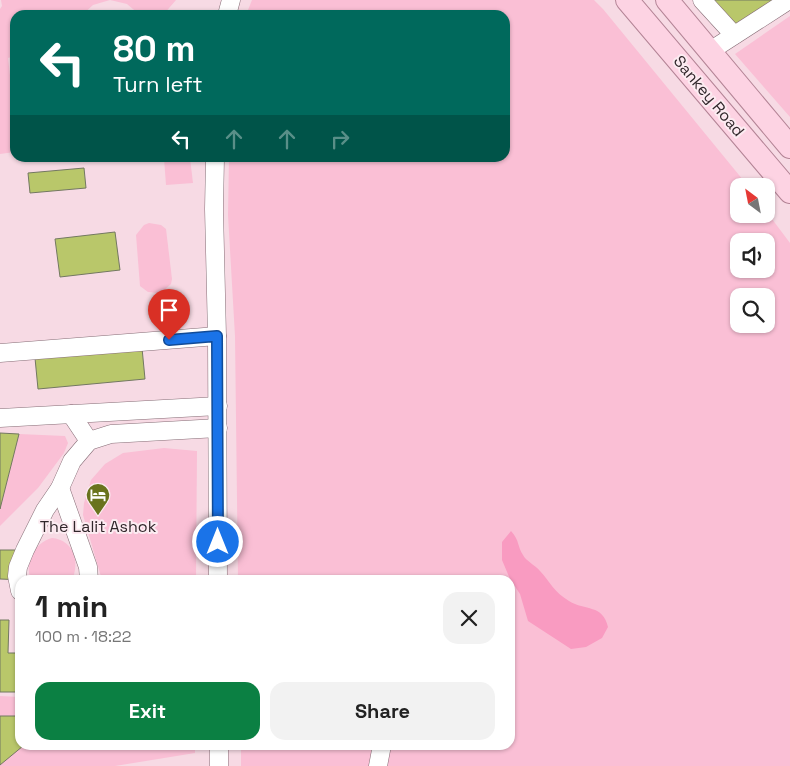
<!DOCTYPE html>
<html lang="en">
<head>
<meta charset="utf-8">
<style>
	:root { --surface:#fff; --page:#f2f2f2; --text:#222; --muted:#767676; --accent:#0b8043 }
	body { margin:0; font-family:"Space Grotesk",sans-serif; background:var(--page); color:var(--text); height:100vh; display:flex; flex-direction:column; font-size:19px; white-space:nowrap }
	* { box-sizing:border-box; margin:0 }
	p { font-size:16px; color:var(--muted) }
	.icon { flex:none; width:28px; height:28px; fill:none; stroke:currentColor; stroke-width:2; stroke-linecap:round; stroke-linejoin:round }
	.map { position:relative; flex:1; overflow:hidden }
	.sheet { position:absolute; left:15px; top:575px; width:500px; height:175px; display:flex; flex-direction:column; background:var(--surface); border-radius:15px; box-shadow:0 1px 4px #0004 }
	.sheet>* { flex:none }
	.top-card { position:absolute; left:10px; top:10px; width:500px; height:152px; border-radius:15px; box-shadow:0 1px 4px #0004; background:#00695c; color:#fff; overflow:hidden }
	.needle { width:32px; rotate:328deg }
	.buttons { position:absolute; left:730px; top:178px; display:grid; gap:10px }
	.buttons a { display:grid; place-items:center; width:45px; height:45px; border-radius:10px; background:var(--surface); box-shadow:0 1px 4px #0004; font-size:25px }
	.pin { position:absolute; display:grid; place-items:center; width:42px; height:42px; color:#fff; margin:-51px -21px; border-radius:50% 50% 50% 0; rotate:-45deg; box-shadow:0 0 5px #0007 }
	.pin .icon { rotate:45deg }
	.me { position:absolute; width:55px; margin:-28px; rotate:0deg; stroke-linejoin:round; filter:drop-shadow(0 0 4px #0008) }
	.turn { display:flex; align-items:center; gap:18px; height:105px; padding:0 20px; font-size:22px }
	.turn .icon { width:65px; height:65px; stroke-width:2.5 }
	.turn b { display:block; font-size:35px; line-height:42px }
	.lanes { display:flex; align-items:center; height:48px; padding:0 20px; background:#0003; justify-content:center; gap:25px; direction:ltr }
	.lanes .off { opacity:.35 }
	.round { display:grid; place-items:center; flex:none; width:52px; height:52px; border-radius:15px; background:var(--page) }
	.overview { display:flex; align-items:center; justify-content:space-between; height:85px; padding:0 20px }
	h1 { font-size:30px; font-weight:700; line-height:38px }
	.cta { display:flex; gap:10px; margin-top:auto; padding:10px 20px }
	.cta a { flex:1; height:58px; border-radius:15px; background:var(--accent); color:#fff; font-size:20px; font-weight:700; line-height:58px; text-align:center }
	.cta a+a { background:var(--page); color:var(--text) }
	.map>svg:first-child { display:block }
</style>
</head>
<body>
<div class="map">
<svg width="790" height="766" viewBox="0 0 790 766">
	<rect width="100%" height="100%" fill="#f7dae4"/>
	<!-- green -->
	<g fill="#fabfd5" fill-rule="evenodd">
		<polygon points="1,0 176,0 163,15 140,15 127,4 110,0 93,5 82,15 15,15 15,56 8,58 15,119 15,152 0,154 0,9 2,6"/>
		<path d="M252 0H594L603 9 748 186H739V214H766V211L790 243V766H241V745H510V580H238L235 336 228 215 229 158H505V15H246ZM739 241H766V269H739ZM739 296H766V324H739Z"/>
		<polygon points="790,16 790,117 735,54"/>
		<polygon points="164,158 190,158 193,183 166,185"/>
		<polygon points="149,223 161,225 166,229 172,279 171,284 163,291 158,293 148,292 140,286 136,235 144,225"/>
		<polygon points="19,434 65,436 68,443 64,453 38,488 0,526 0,509"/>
		<polygon points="164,448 197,451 196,580 102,580 83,515 84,503 91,480 105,464 123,453"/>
		<path d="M52 538C74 540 80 562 72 580H31C24 563 34 543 52 538Z"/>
		<polygon points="0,696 20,697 20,745 195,745 195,753 115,766 0,766"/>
	</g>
	<!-- water -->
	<path fill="#f99bc1" d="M511 531C520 541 517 546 523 555 526 561 535 565 540 571 551 583 554 592 569 601 585 611 603 604 608 627L602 638 586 647 571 649 528 621 520 594 510 579 502 560V542Z"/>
	<!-- building -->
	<g fill="#b9c76a" stroke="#737861">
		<polygon points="713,0 774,0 732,28"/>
		<polygon points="84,168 86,188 30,193 28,173"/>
		<polygon points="115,232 120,270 60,277 55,239"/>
		<polygon points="142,348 145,379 38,389 35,358"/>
		<polygon points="0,433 19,434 0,509"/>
		<polygon points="0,550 25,550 24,580 0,579"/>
		<polygon points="0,620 9,620 8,653 20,653 20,692 0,692"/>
		<polygon points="0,716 20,716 20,745 23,746 0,765"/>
	</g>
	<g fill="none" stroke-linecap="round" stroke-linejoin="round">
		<!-- minor casing -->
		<g stroke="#866d76" stroke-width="19">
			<g id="minor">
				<polyline points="702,0 734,35"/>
				<polyline points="227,15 231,0"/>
				<polyline points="710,51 789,0"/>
				<polyline points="215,158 214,209 217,336 218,580"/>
				<polyline points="0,353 217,336"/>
				<polyline points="71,414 89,441"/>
				<polyline points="0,418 218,406"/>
				<polyline points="60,488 88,567 89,580"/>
				<polyline points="20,591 17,576 18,567 25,550 45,510 60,488 72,461 89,441 111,434 218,428"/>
				<polyline points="219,766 219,745"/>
				<polyline points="378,766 382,745"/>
			</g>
		</g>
		<!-- major casing -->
		<g stroke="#b48496" stroke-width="24">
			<g id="major">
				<polyline points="627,0 790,192"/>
				<polyline points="667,0 790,147"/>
			</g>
		</g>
		<!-- minor -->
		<use href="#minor" stroke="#fff" stroke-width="18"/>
		<!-- major -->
		<use href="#major" stroke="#fdd3e3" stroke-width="22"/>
	</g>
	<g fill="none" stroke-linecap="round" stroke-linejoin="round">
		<!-- route casing -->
		<g stroke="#114b97" stroke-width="12">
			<polyline id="route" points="169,340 217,336 218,542"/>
		</g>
		<!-- route -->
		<use href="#route" stroke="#1a73e8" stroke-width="9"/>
	</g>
	<!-- icons -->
	<defs>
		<g id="hotel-pin" transform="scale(1.25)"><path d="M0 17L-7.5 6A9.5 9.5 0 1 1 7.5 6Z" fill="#69731d" stroke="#fcebf1"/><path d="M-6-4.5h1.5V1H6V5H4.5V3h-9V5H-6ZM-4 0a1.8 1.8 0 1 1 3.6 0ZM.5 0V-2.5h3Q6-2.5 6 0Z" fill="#fff"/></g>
	</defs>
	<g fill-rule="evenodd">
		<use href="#hotel-pin" x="98" y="495"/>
	</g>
	<g text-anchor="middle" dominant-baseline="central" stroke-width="4" stroke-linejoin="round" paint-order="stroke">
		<!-- street labels -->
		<g font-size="16" fill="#31272b" stroke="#fcebf1">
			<text transform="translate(709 96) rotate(50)">Sankey Road</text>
		</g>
		<!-- poi labels -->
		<g font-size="16" fill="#31272b" stroke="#fcebf1">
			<text x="98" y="526">The Lalit Ashok</text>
		</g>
	</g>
</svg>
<div class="buttons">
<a><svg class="needle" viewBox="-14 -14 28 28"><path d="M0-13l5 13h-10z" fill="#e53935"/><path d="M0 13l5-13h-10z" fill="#767676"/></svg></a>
<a><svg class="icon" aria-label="sound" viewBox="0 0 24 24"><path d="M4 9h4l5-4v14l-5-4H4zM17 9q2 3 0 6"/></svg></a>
<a><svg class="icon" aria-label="search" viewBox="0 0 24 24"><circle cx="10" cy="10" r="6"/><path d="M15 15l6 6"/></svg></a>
</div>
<div class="pin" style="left:169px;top:340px;background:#d93025"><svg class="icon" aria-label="arrive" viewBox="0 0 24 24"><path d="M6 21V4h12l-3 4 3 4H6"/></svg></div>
<svg class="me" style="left:218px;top:542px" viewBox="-20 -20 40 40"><circle r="17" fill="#1a73e8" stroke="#fff" stroke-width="3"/><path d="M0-11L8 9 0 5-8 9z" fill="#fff"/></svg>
<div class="top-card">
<div class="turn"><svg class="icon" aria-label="left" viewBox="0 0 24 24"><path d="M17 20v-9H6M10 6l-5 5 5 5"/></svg><div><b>80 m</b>Turn left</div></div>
<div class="lanes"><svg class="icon" aria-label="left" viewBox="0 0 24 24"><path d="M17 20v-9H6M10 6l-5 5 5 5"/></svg><svg class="icon off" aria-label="ahead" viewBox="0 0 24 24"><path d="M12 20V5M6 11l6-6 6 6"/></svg><svg class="icon off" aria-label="ahead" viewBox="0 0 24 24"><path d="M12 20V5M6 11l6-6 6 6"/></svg><svg class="icon off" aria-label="right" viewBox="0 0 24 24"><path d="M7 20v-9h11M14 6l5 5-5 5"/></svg></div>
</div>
<section class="sheet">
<div class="overview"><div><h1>1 min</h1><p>100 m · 18:22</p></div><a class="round"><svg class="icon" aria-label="close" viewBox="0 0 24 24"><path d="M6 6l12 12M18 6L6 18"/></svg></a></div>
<div class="cta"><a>Exit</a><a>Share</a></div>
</section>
</div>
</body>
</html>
